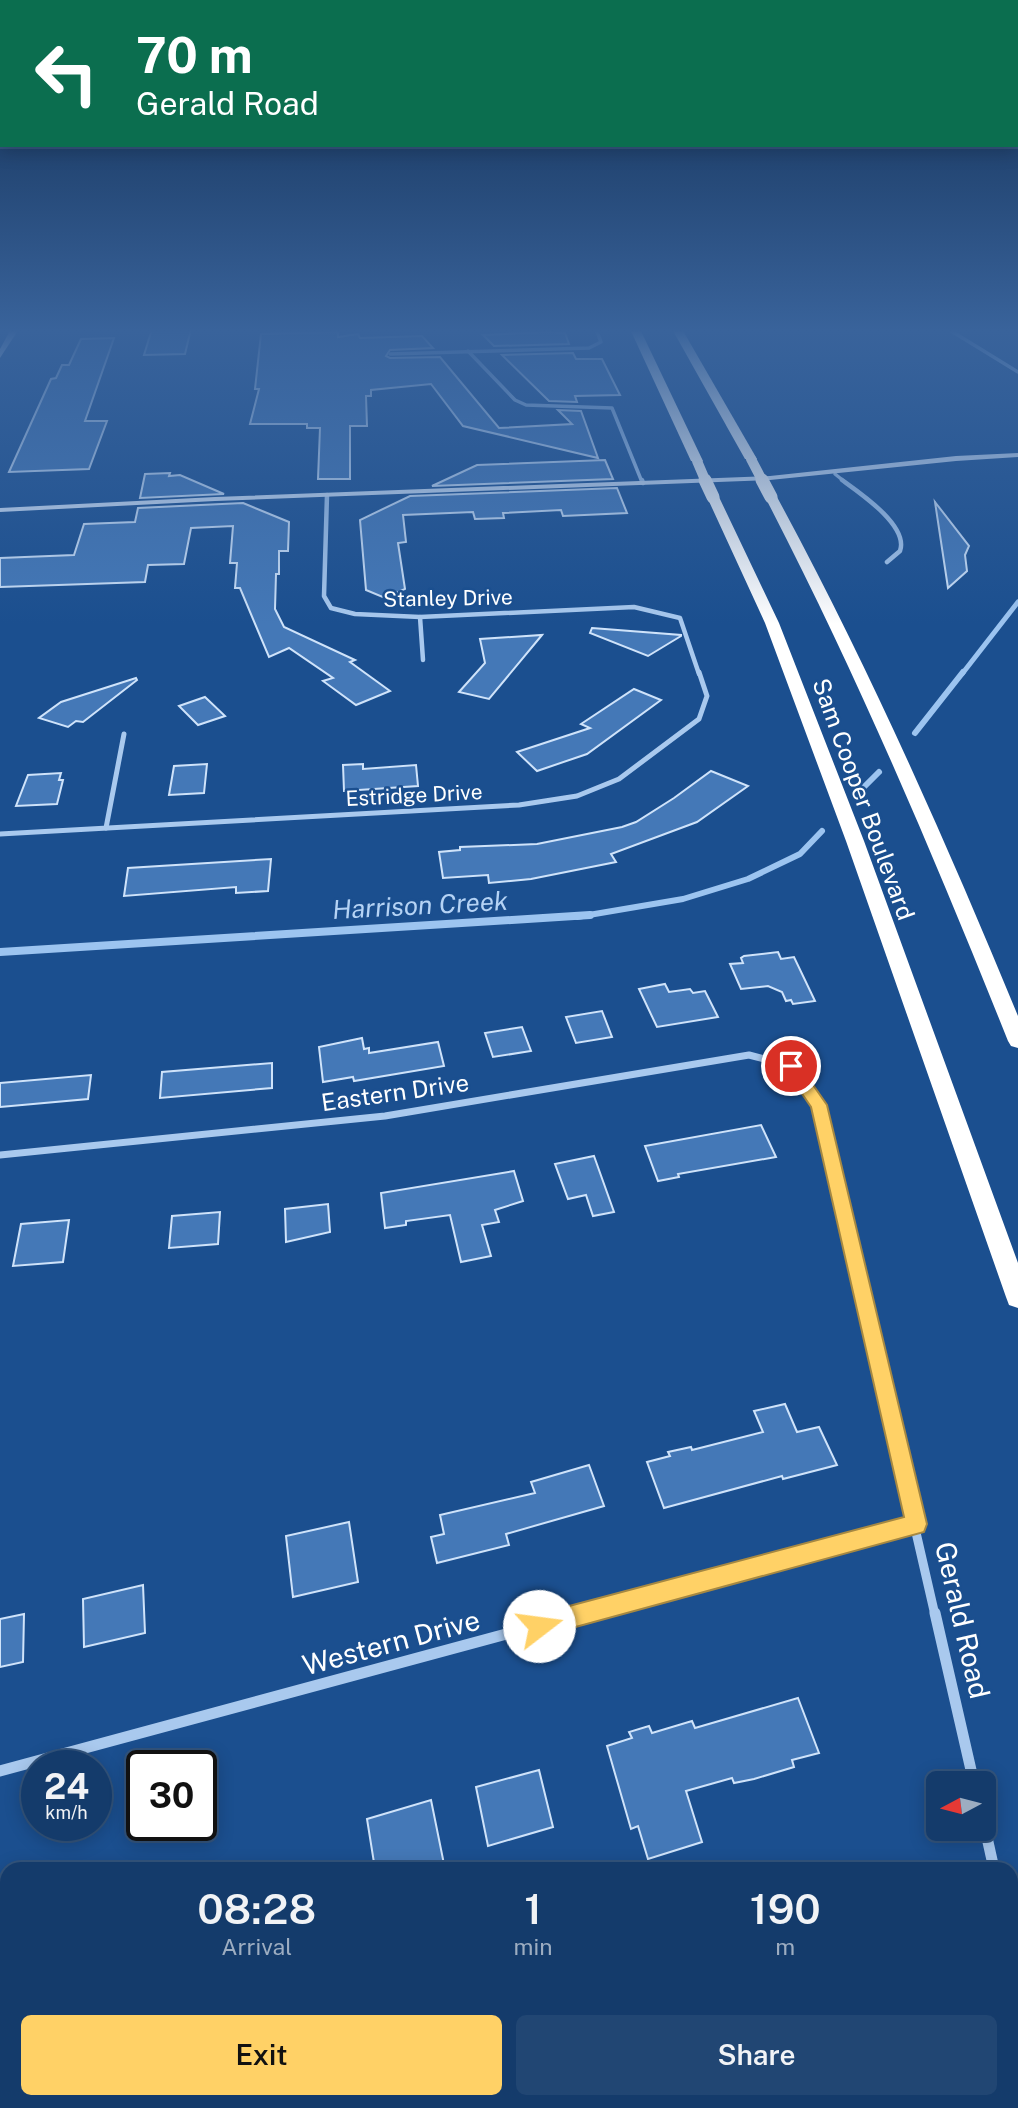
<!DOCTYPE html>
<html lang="en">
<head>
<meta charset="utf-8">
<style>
	:root { --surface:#143b6b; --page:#214673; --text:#f1f3f6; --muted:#9dadc1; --line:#33557e; --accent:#ffd166 }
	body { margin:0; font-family:"Public Sans",sans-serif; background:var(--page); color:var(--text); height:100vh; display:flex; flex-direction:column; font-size:26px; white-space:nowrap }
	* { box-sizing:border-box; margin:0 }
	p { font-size:23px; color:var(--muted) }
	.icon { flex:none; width:38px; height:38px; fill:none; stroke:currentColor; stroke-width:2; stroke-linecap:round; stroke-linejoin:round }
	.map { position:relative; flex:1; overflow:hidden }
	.drawer { position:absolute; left:0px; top:1862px; width:1018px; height:247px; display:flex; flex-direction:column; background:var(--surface); border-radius:21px 21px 0 0; box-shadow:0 4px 18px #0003,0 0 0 2px var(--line) }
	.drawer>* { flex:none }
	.top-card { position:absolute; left:0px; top:0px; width:1018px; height:147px; box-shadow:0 4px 18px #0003,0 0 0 2px var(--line); background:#0b6e4f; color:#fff; overflow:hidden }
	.needle { width:46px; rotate:263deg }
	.fabs { position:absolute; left:926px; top:1771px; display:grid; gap:14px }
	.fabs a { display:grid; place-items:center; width:70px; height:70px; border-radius:10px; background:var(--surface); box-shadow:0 4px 18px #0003,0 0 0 2px var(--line); font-size:35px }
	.speed { position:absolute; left:21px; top:1750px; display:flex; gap:14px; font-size:35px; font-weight:700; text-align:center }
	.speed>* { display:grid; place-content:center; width:91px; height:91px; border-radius:50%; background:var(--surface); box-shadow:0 4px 18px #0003,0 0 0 2px var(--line); line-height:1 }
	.speed small { font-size:18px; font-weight:400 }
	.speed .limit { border:4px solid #111; border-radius:10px; background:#fff; color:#111 }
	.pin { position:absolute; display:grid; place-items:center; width:60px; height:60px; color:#fff; margin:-30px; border:4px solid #fff; border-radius:50%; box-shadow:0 2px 7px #0007 }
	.me { position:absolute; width:77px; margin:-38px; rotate:75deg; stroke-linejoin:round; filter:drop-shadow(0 0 5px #0008) }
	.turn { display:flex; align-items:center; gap:24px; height:147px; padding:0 21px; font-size:32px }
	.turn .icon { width:91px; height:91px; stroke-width:2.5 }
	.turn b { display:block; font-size:49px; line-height:60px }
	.eta { display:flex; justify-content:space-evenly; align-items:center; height:119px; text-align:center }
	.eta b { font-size:42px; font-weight:600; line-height:49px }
	.button { display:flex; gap:14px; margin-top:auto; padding:14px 21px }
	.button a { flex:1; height:80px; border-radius:10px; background:var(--accent); color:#111; font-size:28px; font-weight:600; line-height:80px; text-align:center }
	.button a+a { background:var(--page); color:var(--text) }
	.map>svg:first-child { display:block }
</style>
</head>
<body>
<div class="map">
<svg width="1018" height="2108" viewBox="0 0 1018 2108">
	<rect width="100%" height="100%" fill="#1b4f8f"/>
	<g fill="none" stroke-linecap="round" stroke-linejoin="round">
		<!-- stream-far2 -->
		<polyline stroke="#9cc4f0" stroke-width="5" points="962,674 1018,602"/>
		<!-- stream-far1 -->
		<g stroke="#9cc4f0" stroke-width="6">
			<polyline points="915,733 963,672"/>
			<polyline points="863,788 879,772"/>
			<polyline points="577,917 683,899 748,879 800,854 822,831"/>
		</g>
		<!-- stream -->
		<polyline stroke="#9cc4f0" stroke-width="8" points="0,952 590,915"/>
	</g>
	<!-- building -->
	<g fill="#4478b7" stroke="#cfe3fa" stroke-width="2">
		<polygon points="152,329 191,329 185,354 144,355"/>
		<polygon points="338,332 338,337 358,334 360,338 422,336 433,348 390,350 386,356 390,358 440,357 499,428 572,424 558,410 581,411 598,458 463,426 431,384 371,390 371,396 366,396 367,426 350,426 350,479 318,479 320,428 307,428 307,424 250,424 259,389 255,389 261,334"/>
		<polygon points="548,332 565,333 569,344 494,346 483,335"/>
		<polygon points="114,338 85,421 107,421 89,469 9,472 51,379 56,378 62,365 69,365 81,339"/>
		<polygon points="573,353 576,359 602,359 620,395 575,396 577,402 549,401 502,355"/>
		<polygon points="605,460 613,479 432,486 477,465"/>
		<polygon points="170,473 169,476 180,475 224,494 140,498 145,474"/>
		<polygon points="617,488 627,513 563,516 561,510 503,513 504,518 475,519 473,512 403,515 406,542 398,543 405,589 385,598 366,590 360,520 410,496"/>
		<polygon points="935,502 969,546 965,555 967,571 948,588"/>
		<polygon points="243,503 289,522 288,551 279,551 279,574 276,574 275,609 284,627 355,660 350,662 390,691 356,705 323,681 333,678 289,648 269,657 240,588 235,588 237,563 230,563 233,526 191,528 184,564 148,565 145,582 0,587 0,558 74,555 84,524 135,522 138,508"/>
		<polygon points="592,628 681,635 681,636 648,656 590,633"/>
		<polygon points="542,635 489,699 459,692 485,663 480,639"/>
		<polygon points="136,678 137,680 83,722 76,721 68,727 39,718 61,702"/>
		<polygon points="634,689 661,700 587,754 537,771 517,752 590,728 581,724"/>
		<polygon points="205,697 225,716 198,725 179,706"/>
		<polygon points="207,764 204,793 169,795 174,766"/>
		<polygon points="363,764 363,769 416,765 418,786 344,791 343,765"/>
		<polygon points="711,771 748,786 697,822 611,854 616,862 531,879 489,883 488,875 443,878 439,852 460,850 460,847 537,844 622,827 636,822 674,798"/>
		<polygon points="61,773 59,780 63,780 57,804 16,806 28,775"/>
		<polygon points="271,859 268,891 236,893 236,887 124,896 128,868"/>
		<polygon points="778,952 781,959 794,957 815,1001 793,1004 791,1000 786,1001 782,992 768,986 741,989 730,964 743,963 741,958 744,956"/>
		<polygon points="665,984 669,992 690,989 693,993 705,991 718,1017 657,1027 639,989"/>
		<polygon points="602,1011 612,1037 576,1043 566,1017"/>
		<polygon points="522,1027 531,1051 493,1057 485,1033"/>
		<polygon points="362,1038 364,1049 369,1048 369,1053 438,1042 444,1066 354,1081 353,1077 323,1082 319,1047"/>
		<polygon points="272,1063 272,1088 160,1098 162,1072"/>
		<polygon points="91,1075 88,1099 0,1107 0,1083"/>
		<polygon points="761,1125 776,1157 678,1174 679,1177 658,1181 645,1146"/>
		<polygon points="594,1156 614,1212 593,1216 586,1195 568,1199 555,1164"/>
		<polygon points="514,1171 523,1201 495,1210 499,1222 482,1225 491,1256 461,1262 450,1215 406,1221 406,1225 385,1228 381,1193"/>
		<polygon points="328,1204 330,1232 286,1242 285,1209"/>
		<polygon points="220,1212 218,1244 169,1248 172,1216"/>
		<polygon points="69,1220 63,1262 13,1266 21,1224"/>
		<polygon points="785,1404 797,1432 819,1427 837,1465 783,1479 782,1476 664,1508 647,1462 670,1456 668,1452 691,1447 692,1450 763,1432 754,1411"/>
		<polygon points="589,1465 604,1506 506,1534 509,1545 437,1563 431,1537 444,1534 440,1515 535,1493 531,1482"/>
		<polygon points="349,1522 358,1582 293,1597 286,1536"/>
		<polygon points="143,1585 145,1633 84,1647 83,1599"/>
		<polygon points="24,1614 23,1662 0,1667 0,1619"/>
		<polygon points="798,1698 819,1753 792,1760 794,1767 754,1779 734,1783 732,1778 686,1791 702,1842 648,1859 638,1826 631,1829 607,1746 632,1738 629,1732 649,1726 652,1733 692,1721 695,1728"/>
		<polygon points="539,1770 553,1827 488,1846 476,1787"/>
		<polygon points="431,1800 445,1869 375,1869 367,1819"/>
	</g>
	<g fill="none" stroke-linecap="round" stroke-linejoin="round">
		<!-- minor-far5 -->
		<g stroke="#a9c9ee" stroke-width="3.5">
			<polyline points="948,329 1018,372"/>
			<polyline points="468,351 515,400 526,405 612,408 642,482"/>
			<polyline points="390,354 589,348 601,342 596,329"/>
			<polyline points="835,474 845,482"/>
		</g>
		<!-- minor-far4 -->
		<g stroke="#a9c9ee" stroke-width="4.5">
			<polyline points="642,480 643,483"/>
			<path d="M842 480C860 493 909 526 900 551L887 562"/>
			<polyline points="327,495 324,596 331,608 355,614 420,617 634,607 680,618 699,674"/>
			<polyline points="420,617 423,660"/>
		</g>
		<!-- minor-far3 -->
		<g stroke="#a9c9ee" stroke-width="5">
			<polyline points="106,828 124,734"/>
			<polyline points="0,834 519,805 577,796 619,779 699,719 707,696 699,672"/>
		</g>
		<!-- minor-far2 -->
		<polyline stroke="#a9c9ee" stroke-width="7" points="0,1155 385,1116 749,1055 791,1066 818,1105 846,1225"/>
		<!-- minor-far1 -->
		<g stroke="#a9c9ee" stroke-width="9">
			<polyline points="845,1224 935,1615"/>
			<polyline points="578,1615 916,1524"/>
		</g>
		<!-- minor -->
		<g stroke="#a9c9ee" stroke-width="11">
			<polyline points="935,1613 974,1783"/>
			<polyline points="0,1771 584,1613"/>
			<polyline points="984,1824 994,1869"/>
			<polyline points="1012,1949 1018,1978"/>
		</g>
		<!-- secondary -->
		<polygon fill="#d6e6fa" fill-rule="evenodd" points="1018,453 1018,457 956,461 770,480 215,501 0,512 0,508 215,497 770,476 956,456"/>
		<!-- primary -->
		<polygon fill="#f0f6ff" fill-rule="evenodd" points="11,329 19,329 0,358 0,349"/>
		<!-- motorway -->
		<g fill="#fff" fill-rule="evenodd">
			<polygon points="630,329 640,329 703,461 701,463 691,461"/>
			<polygon points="672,329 682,329 757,459 755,461 745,459"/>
			<polygon points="713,493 719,497 779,623 864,841 1018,1263 1018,1308 1009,1305 1006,1297 846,841 765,623 707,497"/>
			<path d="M771 493 777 497C868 665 945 839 1018 1016V1048L1011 1046 1008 1041C934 856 857 674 765 497Z"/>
		</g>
		<!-- motorway-bridge-far1 -->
		<g stroke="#fff" stroke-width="10">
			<polyline points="751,459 763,482"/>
			<polyline points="697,461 706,482"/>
		</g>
		<!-- motorway-bridge -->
		<g stroke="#fff" stroke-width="13">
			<polyline points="705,480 713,497"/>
			<polyline points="762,480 771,497"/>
		</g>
	</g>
	<!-- sky -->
	<linearGradient id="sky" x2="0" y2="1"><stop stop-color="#0f2b4f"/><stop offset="0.53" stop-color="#39639b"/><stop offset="1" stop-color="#39639b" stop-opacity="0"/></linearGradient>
	<rect width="1018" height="624" fill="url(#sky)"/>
	<!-- route -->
	<polygon fill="#ffd166" stroke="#a68842" stroke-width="2" points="791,1061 797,1062 827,1105 927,1524 924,1532 539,1637 531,1634 528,1626 531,1618 539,1614 904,1517 811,1107 783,1066"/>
	<g text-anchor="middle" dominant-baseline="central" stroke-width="5" stroke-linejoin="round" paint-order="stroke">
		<!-- far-street labels -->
		<g font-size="21" fill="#fff" stroke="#1b4f8f">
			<text transform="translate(448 598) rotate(-1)">Stanley Drive</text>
			<text transform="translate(414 795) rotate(-3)">Estridge Drive</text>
		</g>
		<!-- street labels -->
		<g font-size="24" fill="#fff" stroke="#1b4f8f">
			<text transform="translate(864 799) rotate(70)">Sam Cooper Boulevard</text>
			<text transform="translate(395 1092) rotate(-8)">Eastern Drive</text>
		</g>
		<!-- water labels -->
		<g font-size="26" font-style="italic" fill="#b5d3f5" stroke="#1b4f8f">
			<text transform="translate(420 905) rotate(-3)">Harrison Creek</text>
		</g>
		<!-- near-street labels -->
		<g font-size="28" fill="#fff" stroke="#1b4f8f">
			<text transform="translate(963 1620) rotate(77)">Gerald Road</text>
			<text transform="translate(391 1642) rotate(-15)">Western Drive</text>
		</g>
	</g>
</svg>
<div class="fabs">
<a><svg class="needle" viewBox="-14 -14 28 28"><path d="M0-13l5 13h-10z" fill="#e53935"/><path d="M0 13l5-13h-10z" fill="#9dadc1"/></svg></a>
</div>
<div class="speed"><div>24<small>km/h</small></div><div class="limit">30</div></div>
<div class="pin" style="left:791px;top:1066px;background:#d93025"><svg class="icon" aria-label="arrive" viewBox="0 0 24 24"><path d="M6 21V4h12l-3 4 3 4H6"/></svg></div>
<svg class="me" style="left:539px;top:1626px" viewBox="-20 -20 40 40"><circle r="19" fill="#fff"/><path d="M0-13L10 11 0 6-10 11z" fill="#ffd166"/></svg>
<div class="top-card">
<div class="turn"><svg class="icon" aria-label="left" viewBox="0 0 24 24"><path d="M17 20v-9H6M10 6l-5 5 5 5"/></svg><div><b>70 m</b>Gerald Road</div></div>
</div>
<section class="drawer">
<div class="eta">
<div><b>08:28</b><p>Arrival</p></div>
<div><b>1</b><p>min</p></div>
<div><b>190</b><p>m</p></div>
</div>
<div class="button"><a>Exit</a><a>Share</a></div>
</section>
</div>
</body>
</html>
